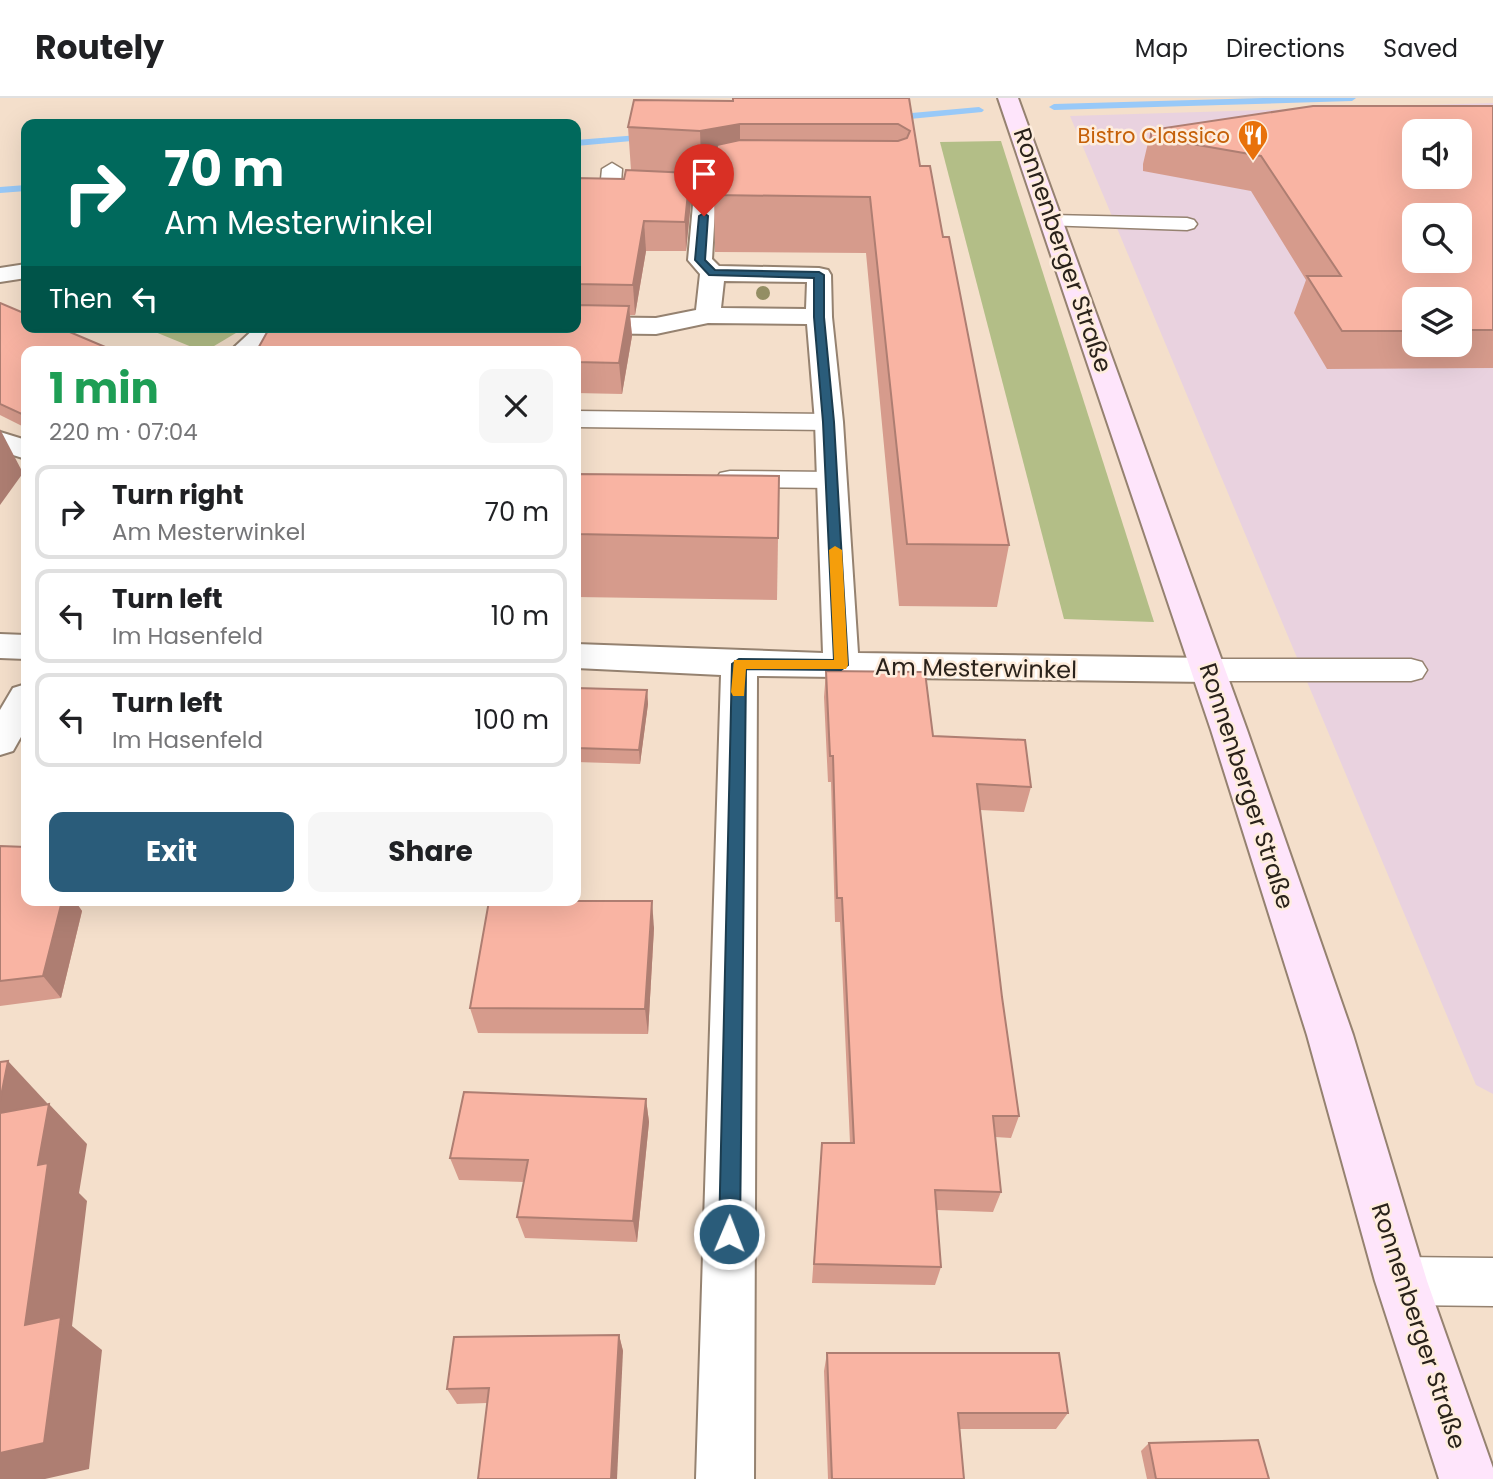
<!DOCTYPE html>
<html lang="en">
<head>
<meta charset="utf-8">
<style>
	:root { --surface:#fff; --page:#f6f6f6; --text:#202124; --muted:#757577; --line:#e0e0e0; --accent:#2a5c7a }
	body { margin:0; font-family:Poppins,sans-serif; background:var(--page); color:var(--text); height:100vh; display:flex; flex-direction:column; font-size:26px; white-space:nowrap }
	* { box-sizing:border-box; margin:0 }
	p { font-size:23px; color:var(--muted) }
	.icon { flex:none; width:38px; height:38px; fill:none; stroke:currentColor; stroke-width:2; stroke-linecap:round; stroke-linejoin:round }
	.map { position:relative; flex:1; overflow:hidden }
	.side { position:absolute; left:21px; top:248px; width:560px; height:560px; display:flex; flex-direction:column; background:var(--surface); border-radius:14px; box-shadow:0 7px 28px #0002 }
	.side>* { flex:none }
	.guide { position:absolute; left:21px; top:21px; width:560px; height:214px; border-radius:14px; box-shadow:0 7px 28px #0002; background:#00695c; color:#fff; overflow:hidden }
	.controls { position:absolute; left:1402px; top:21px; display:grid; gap:14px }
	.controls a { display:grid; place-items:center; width:70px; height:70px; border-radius:14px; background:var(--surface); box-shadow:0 7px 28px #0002; font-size:35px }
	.pin { position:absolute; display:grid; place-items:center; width:60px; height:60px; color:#fff; margin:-72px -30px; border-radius:50% 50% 50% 0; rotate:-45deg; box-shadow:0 0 7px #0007 }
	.pin .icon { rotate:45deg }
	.me { position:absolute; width:77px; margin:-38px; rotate:1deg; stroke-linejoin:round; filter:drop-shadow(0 0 5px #0008) }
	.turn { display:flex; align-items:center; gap:24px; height:147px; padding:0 28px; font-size:32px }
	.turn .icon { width:91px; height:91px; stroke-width:2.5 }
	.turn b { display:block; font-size:49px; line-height:60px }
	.then { display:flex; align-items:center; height:66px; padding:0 28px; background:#0003; gap:14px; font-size:26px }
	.round { display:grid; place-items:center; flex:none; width:74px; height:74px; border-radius:14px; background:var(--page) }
	.overview { display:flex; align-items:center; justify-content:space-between; height:119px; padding:0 28px }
	h1 { font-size:42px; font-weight:700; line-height:52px; color:#1e9e55 }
	.primary-button { display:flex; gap:14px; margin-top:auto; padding:14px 28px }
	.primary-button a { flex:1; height:80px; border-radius:14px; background:var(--accent); color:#fff; font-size:28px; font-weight:700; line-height:80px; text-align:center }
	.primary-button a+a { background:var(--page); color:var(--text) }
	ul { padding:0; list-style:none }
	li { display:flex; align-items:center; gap:21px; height:94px; margin:0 14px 10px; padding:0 14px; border:4px solid var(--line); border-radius:14px }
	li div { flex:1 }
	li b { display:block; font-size:26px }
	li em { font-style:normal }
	header { display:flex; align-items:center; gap:42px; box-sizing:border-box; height:98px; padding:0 35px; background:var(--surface); border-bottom:2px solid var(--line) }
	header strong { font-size:33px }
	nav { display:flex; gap:38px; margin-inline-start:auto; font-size:24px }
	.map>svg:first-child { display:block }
</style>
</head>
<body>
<header>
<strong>Routely</strong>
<nav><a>Map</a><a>Directions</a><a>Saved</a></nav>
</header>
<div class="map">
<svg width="1493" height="1381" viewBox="0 0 1493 1381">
	<rect width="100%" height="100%" fill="#f4dfcb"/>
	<!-- commercial -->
	<path fill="#e9d2df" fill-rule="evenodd" d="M1493 5V996L1476 987 1070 18ZM1414 33H1460V79H1414ZM1414 117H1460V163H1414ZM1414 201H1460V247H1414Z"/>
	<!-- green -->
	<g fill="#b3be87">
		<polygon points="1001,43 1154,524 1064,521 940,44"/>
		<polygon points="143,229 246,229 204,254"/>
	</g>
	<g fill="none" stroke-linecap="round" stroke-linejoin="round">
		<!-- stream -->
		<g fill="#98c9f8" fill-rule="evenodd">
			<polygon points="1263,0 1356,0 1352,3 1054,12 1049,9 1054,6"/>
			<polygon points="979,9 984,12 982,14 889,23 884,20 889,17"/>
			<polygon points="651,36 656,39 654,41 576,48 576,42"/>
			<polygon points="26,87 26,93 0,95 0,89"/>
		</g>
		<!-- lane casing -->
		<g stroke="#958270" stroke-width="3">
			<g id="lane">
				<polygon points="612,65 622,71 621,85 705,90 740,82 747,84 750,88 747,92 705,102 610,97 603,95 600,91 602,71"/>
				<polygon points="1051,117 1187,120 1194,122 1197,126 1194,130 1187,132 1044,127 1041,123 1044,119"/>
				<polygon points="576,313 829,316 838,319 842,324 838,329 829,332 576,329"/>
				<polygon points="730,373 832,374 842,376 846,382 842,388 832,390 730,389 720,387 716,381 720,375"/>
				<polygon points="1209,561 1411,561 1422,564 1427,572 1422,580 1411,583 1209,583 1198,580 1193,572 1198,564"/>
				<polygon points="1401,1159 1493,1160 1493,1208 1401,1207 1384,1200 1377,1183 1384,1166"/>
			</g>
		</g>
		<!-- street casing -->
		<g stroke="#958270" stroke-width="4">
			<g id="street">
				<path d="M705 89 713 91 716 96 712 161 719 168 819 170 828 172 831 177 832 219 843 324 858 555 1209 560 1221 563 1227 572 1221 581 1209 584 757 578 754 1381H696L721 577 576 570V546L823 555 815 324 807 226 708 225 656 236 576 235 565 229H576V219L656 220 696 212 700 176 688 162 694 96 697 91ZM724 183 807 184 806 211 721 210Z"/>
				<polygon points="26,166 26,180 0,184 0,170"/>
				<polygon points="256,229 285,229 258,254 229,254"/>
				<polygon points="0,334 26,342 26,361 0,353"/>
				<polygon points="0,536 26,537 26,561 0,560"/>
				<polygon points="26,586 26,630 13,653 0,657 0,612 13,590"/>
			</g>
		</g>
		<!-- secondary casing -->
		<g stroke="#958270" stroke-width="4">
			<polygon id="secondary" points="998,0 1018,0 1247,632 1353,937 1427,1183 1493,1370 1493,1381 1439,1381 1375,1183 1307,937 1211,632"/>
		</g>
		<!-- lane -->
		<use href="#lane" fill="#fff" fill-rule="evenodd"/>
		<!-- street -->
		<use href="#street" fill="#fff" fill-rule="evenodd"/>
		<!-- secondary -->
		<use href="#secondary" fill="#fee5fb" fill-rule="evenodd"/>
	</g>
	<!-- trees -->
	<circle fill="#938e64" cx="763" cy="195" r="7"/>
	<!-- wall -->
	<g fill="#d69b8c" fill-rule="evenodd">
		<polygon points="909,0 920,68 943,139 1009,447 997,509 899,508 866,155 715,154 714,97 715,84 702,87 690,86 691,104 686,153 646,153 635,217 630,217 632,238 622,296 576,295 576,80 624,81 631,72 628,29 733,3"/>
		<path d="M1493 8V270L1327 271 1294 215 1306 182 1251 93 1143 73V66L1151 32ZM1414 201H1460V247H1414Z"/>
		<polygon points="0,205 26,254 26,330 0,317"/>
		<polygon points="576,376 778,440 777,502 576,499"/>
		<polygon points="826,573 933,638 1031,689 1024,714 980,712 1002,899 1019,1018 1011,1040 995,1039 1001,1094 993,1114 937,1112 941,1169 935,1187 812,1185 822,1045 850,1045 840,824 835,824 831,684 828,684 824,599"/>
		<polygon points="576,590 647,592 648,606 640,666 576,664"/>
		<polygon points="0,748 26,803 75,803 82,813 61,900 0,908"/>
		<polygon points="654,830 648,936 478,935 470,910"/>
		<polygon points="646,1001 649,1024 637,1144 525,1140 517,1119 524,1084 459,1082 450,1060"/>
		<polygon points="619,1237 623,1253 487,1305 457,1306 447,1291"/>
		<polygon points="827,1255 1068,1315 1056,1331 960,1331 964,1381 828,1381 824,1273"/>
		<polygon points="1149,1345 1269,1381 1147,1381 1141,1353"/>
	</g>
	<!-- shaded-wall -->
	<g fill="#ae7e72">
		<polygon points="740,26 740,79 702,87 700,33"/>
		<polygon points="690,75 691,104 686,153 685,124"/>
		<polygon points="644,123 646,153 635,217 633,187"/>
		<polygon points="629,208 632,238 622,296 619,265"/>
		<polygon points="0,331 23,375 0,407"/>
		<polygon points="647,592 648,606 640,666 639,652"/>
		<polygon points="51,803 75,803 82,813 61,900 43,878"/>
		<polygon points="652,803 654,830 648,936 645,911"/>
		<polygon points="8,963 47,1005 38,1056 0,1018 0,1003"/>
		<polygon points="646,1001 649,1024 637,1144 633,1123"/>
		<polygon points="49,1006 87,1046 79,1095 87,1103 72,1228 102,1252 89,1371 45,1381 0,1381 0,1355 25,1227 38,1067"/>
		<polygon points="619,1237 623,1253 617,1381 611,1381"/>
	</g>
	<!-- building -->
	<g fill="#f9b4a3" stroke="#ae7e72" stroke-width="2" fill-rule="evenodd">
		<polygon points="733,0 909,0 920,68 930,68 943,139 949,139 1009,447 907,446 870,99 714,97 717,47 740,42 898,43 907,40 910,33 898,26 740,26 700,33 628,29 634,2 733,3"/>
		<path d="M1313 8H1493V232H1460V201H1414V233H1342L1307 178H1341L1261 58 1151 39V32ZM1414 33H1460V79H1414ZM1414 117H1460V163H1414Z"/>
		<polygon points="626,72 690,75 685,124 644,123 633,187 576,186 576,80 624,81"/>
		<polygon points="0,205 26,216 26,229 58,229 117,254 26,254 26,318 0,306"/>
		<polygon points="576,207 629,208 619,265 576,264 576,254 256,254 270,229 576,229"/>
		<polygon points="576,376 779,378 778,440 576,436"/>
		<polygon points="826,573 925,574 933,638 1025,642 1031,689 977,686 1002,899 1019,1018 993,1018 1001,1094 935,1092 941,1169 814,1166 822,1045 854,1045 842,800 837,800 833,658 830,658"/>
		<polygon points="576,590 647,592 639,652 576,650"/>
		<polygon points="0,748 26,749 26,803 62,803 43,878 0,883"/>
		<polygon points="489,803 652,803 645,911 470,910"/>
		<polygon points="8,963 0,1003 0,964"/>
		<polygon points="464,994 646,1001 633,1123 517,1119 528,1062 450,1060"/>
		<polygon points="49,1006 38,1067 48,1065 25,1227 61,1219 44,1345 0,1355 0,1015"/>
		<polygon points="619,1237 611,1381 478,1381 489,1290 447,1291 454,1239"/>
		<polygon points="827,1255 1059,1255 1068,1315 958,1315 964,1381 832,1381"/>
		<polygon points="1258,1342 1269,1381 1156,1381 1149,1345"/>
	</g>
	<!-- route -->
	<polygon fill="#2a5c7a" stroke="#1b3c4f" stroke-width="2" points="704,115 708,118 705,162 715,172 819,174 824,177 824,219 834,324 848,567 841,572 746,571 740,1136 736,1144 729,1147 722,1144 719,1136 732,566 739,561 834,562 823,324 814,219 814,180 709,177 695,162 699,118"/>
	<!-- slow -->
	<polygon fill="#f59e0b" points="835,448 842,452 848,567 846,571 746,571 744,598 733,598 731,594 734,562 834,562 829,452"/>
	<!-- icons -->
	<defs>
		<g id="restaurant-pin" transform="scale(1.575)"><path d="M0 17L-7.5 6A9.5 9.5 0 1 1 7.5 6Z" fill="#e8710a" stroke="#feeddd"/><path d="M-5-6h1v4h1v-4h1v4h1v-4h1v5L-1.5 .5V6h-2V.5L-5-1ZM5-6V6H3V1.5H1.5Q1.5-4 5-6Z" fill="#fff"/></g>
	</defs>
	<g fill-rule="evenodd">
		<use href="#restaurant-pin" x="1253" y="37"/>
	</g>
	<g text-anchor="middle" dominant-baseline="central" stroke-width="5" stroke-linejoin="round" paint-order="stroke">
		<!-- far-food labels -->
		<g font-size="21" fill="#c56008" stroke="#feeddd" text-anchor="end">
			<text x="1230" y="37">Bistro Classico</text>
		</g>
		<!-- street labels -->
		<g font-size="24" fill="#2a221b" stroke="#feeddd">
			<text transform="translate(1063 152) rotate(71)">Ronnenberger Straße</text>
			<text transform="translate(976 570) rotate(1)">Am Mesterwinkel</text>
			<text transform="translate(1247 688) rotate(72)">Ronnenberger Straße</text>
			<text transform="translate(1419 1228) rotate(72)">Ronnenberger Straße</text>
		</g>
	</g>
</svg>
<div class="controls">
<a><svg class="icon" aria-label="sound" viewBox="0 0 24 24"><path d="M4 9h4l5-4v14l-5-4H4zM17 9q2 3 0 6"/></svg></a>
<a><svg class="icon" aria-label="search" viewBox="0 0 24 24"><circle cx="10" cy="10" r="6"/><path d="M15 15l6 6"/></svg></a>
<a><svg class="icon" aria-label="layers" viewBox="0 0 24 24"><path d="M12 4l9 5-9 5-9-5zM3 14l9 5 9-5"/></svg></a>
</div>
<div class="pin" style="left:704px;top:118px;background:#d93025"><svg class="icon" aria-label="arrive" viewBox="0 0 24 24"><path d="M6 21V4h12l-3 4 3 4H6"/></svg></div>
<svg class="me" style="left:729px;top:1136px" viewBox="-20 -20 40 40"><circle r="17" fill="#2a5c7a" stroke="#fff" stroke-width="3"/><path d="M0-11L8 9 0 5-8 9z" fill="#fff"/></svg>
<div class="guide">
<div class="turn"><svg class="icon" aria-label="right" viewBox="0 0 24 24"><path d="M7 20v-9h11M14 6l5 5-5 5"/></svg><div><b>70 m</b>Am Mesterwinkel</div></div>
<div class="then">Then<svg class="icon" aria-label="left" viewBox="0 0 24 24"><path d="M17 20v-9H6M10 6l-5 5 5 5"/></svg></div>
</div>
<section class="side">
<div class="overview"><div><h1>1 min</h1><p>220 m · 07:04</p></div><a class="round"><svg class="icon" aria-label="close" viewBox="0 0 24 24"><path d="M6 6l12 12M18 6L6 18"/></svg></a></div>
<ul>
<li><svg class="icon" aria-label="right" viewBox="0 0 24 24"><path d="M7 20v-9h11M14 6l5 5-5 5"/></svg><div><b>Turn right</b><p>Am Mesterwinkel</p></div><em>70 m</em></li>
<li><svg class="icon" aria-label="left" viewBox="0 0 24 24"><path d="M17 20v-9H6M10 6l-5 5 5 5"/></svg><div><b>Turn left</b><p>Im Hasenfeld</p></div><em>10 m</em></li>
<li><svg class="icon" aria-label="left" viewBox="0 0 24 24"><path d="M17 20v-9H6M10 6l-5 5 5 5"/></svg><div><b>Turn left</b><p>Im Hasenfeld</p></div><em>100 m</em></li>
</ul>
<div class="primary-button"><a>Exit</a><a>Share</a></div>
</section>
</div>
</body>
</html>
